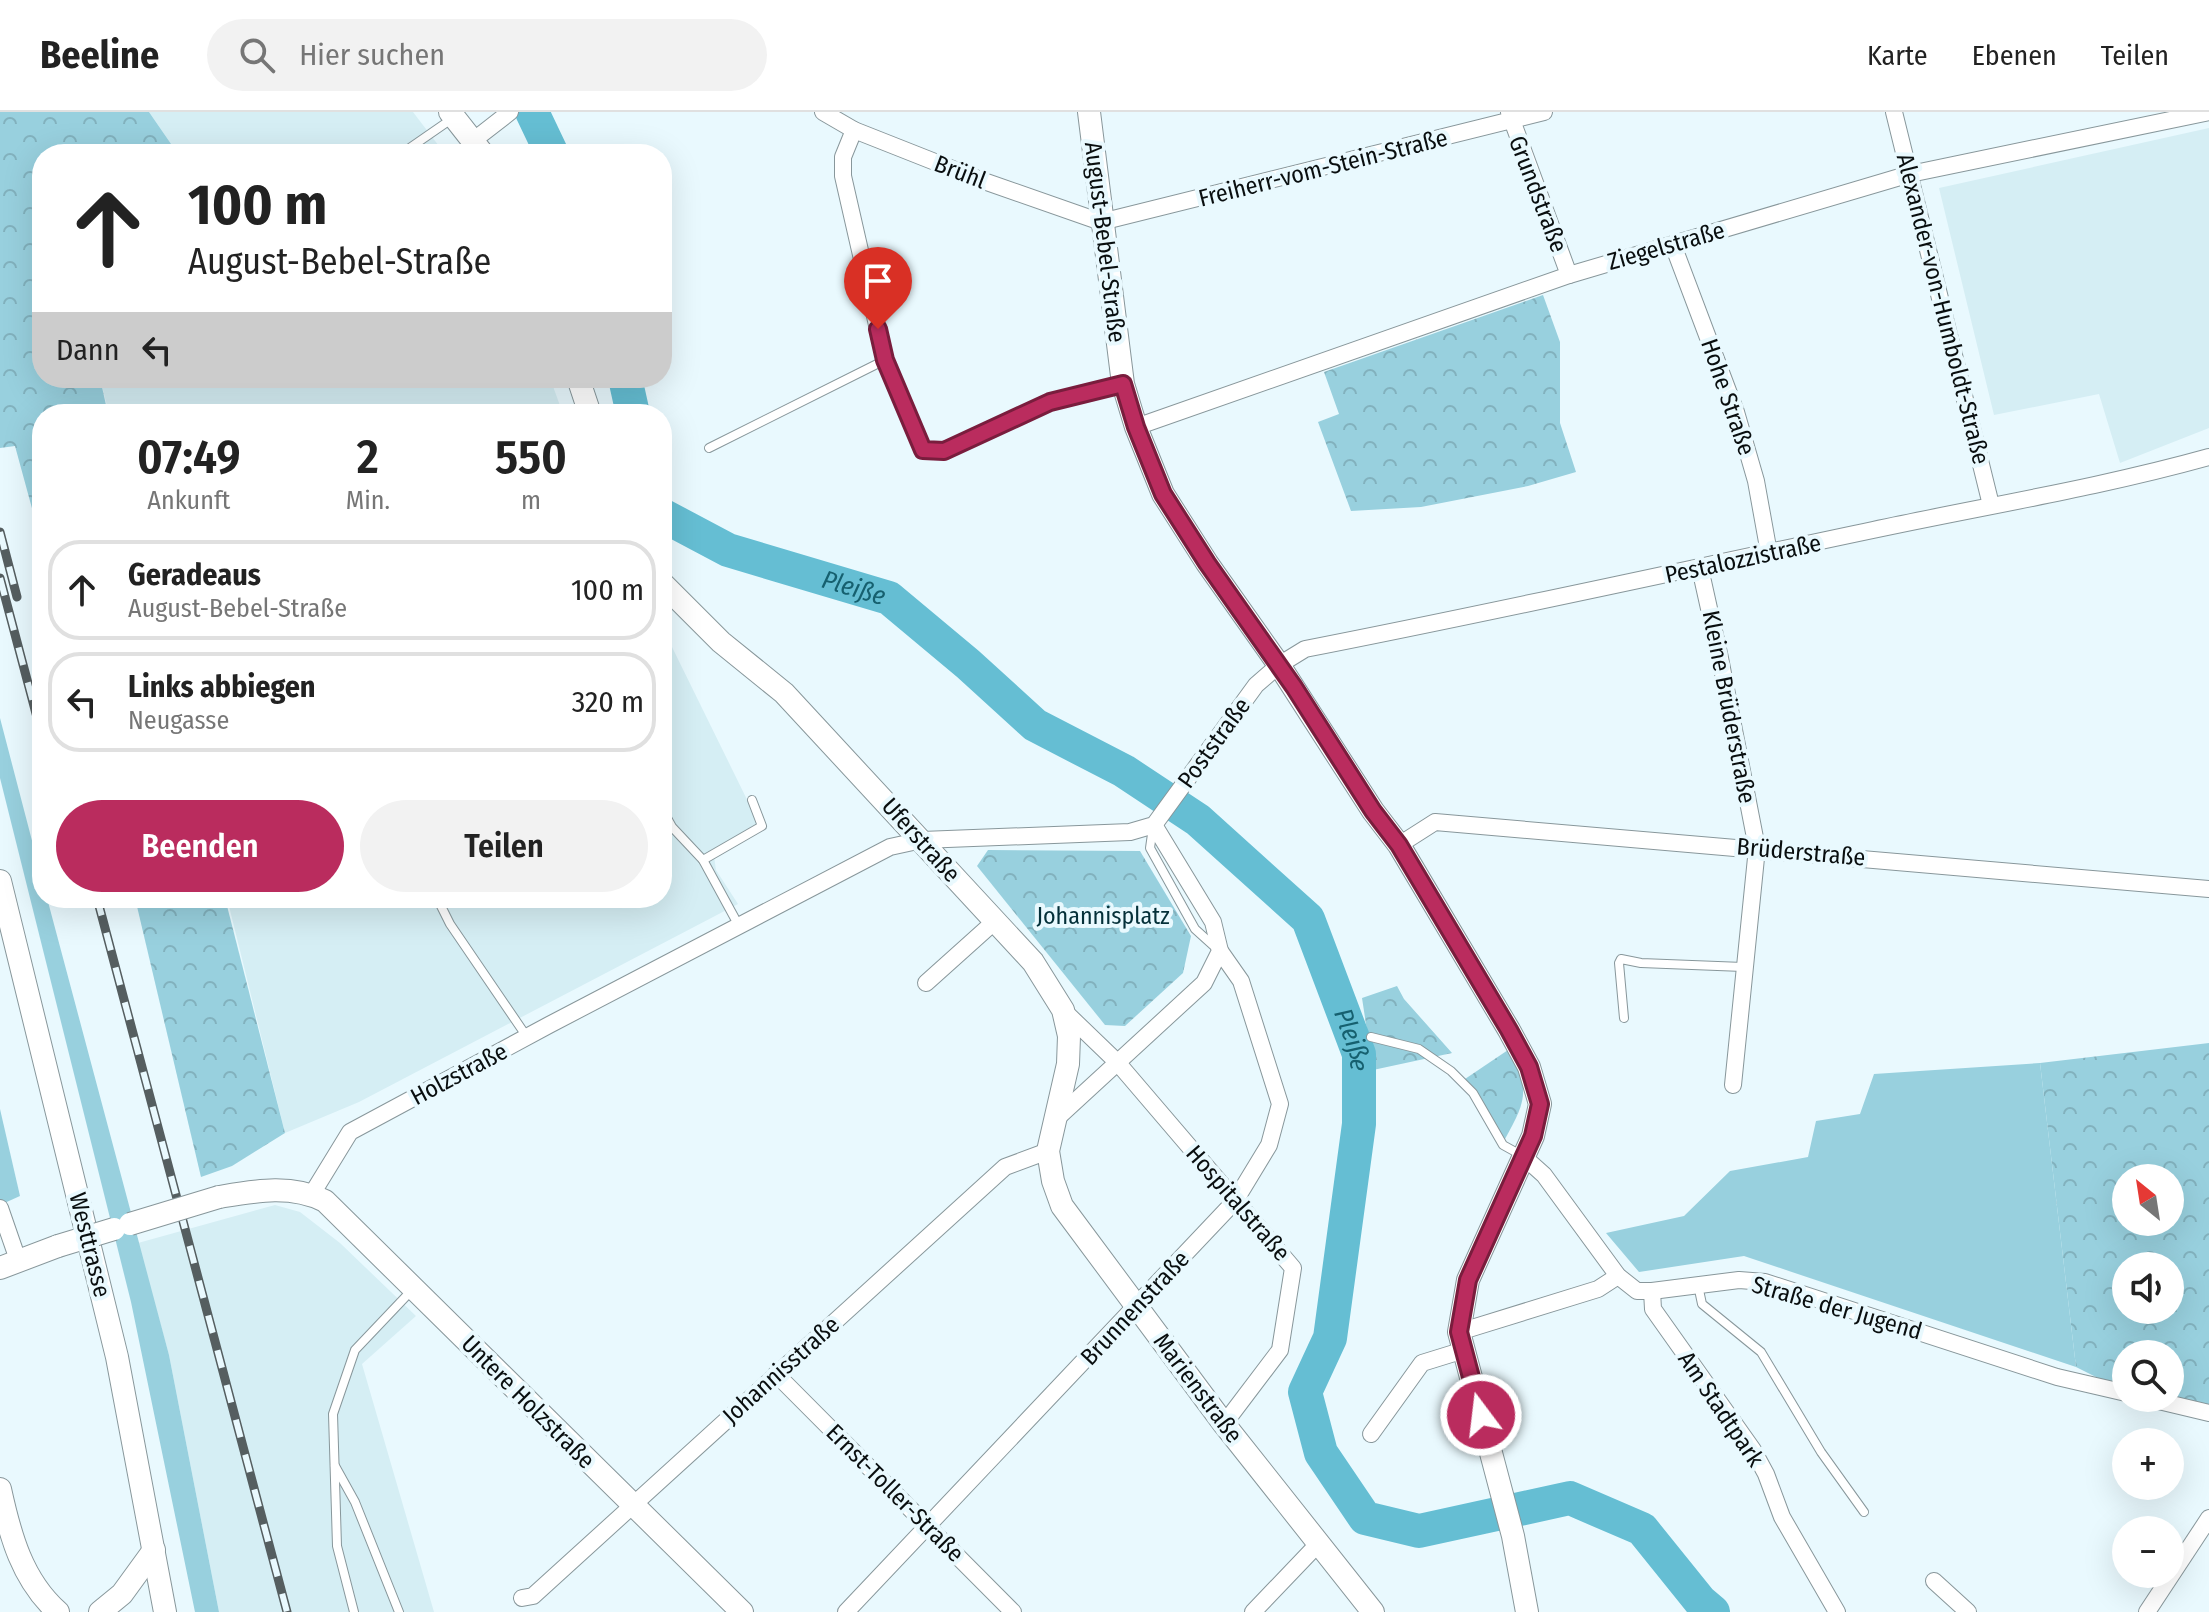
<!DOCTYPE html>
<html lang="de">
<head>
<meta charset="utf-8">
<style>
	:root { --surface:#fff; --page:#f2f2f2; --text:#222; --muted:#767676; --line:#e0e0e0; --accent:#ba2c5e }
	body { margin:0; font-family:"Fira Sans Condensed",sans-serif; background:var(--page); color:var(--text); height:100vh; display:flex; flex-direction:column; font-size:30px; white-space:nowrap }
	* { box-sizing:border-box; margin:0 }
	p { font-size:26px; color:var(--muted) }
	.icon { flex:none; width:44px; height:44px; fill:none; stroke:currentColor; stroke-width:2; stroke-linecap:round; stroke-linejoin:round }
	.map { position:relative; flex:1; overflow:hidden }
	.details { position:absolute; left:32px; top:292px; width:640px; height:504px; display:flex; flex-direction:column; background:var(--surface); border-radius:32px; box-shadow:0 8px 32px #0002 }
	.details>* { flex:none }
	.hud { position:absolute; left:32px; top:32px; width:640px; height:244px; border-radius:32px; box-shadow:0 8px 32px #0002; background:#fff; color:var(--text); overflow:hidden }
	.needle { width:52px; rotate:330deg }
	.controls { position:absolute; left:2112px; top:1052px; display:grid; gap:16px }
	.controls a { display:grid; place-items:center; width:72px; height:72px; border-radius:50%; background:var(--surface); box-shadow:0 8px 32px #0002; font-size:40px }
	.pin { position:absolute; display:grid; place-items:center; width:68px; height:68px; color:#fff; margin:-82px -34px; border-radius:50% 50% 50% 0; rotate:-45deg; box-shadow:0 0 8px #0007 }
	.pin .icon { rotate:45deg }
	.me { position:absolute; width:88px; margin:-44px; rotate:345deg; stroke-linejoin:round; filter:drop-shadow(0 0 6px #0008) }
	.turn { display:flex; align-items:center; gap:28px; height:168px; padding:0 24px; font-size:36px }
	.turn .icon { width:104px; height:104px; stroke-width:2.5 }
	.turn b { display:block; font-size:56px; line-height:68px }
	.then { display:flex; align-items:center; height:76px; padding:0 24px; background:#0003; gap:16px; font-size:30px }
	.eta { display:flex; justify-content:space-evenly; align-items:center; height:136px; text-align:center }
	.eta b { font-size:48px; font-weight:600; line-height:56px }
	.cta { display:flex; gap:16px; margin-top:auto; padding:16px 24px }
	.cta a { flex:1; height:92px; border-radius:48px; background:var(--accent); color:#fff; font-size:32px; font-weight:600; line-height:92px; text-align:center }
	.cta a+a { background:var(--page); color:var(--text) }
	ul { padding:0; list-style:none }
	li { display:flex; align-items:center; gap:24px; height:100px; margin:0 16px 12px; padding:0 8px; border:4px solid var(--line); border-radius:32px }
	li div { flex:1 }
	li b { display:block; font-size:30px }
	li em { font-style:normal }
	header { display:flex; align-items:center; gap:48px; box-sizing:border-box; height:112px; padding:0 40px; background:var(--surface); border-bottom:2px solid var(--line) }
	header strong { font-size:38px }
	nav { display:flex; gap:44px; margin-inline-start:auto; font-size:28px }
	.search { width:560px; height:72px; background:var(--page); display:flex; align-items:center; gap:20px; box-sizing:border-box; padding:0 28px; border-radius:44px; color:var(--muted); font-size:30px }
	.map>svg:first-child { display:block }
</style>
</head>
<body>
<header>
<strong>Beeline</strong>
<div class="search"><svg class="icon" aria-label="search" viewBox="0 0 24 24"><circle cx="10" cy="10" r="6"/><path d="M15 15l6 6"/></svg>Hier suchen</div>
<nav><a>Karte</a><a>Ebenen</a><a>Teilen</a></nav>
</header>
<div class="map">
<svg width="2209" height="1500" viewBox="0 0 2209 1500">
	<defs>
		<pattern id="forest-crowns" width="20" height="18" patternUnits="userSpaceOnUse" patternTransform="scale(2)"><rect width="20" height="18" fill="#98d0de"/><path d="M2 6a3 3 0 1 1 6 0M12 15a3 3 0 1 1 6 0" fill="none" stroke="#82b1bd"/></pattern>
	</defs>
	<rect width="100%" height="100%" fill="#e9f9fe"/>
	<!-- built -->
	<g fill="#d5eef4">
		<polygon points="149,0 413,0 445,42 178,42"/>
		<polygon points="2209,16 2209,316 2120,351 2099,282 1994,303 1939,76"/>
		<polygon points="100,266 550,266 563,302 109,302"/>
		<polygon points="662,527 672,535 759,712 713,737 716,758 738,792 359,990 285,1021 227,786 662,786"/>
		<polygon points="275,1093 300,1100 340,1131 416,1204 362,1252 434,1500 219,1500 169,1243 138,1131"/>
	</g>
	<!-- green -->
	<g fill="#98d0de">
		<polygon points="0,606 42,767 42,786 47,786 169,1243 219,1500 195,1500 131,1190 0,666"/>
		<polygon points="2040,951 2076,1255 1744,1144 1639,1160 1606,1121 1684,1104 1730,1059 1808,1045 1816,1009 1860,1002 1874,962"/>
		<polygon points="0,997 20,1084 0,1093"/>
	</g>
	<!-- forest -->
	<g fill="url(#forest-crowns)" fill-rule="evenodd">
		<polygon points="0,0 149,0 178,42 42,42 42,266 100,266 108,302 42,302 42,433 15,334 0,336"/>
		<polygon points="1543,183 1560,230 1560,311 1576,360 1528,374 1421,395 1351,399 1318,310 1339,302 1324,260"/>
		<polygon points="988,738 1140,739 1191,824 1183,861 1125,914 1105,913 977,754"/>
		<polygon points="135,786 225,786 285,1021 232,1054 201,1065"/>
		<polygon points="1397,874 1404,887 1452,941 1373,958 1362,886"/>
		<path d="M2209 931V1301L2170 1286V1242H2126V1280L2076 1255 2040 951ZM2126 1066H2170V1110H2126ZM2126 1154H2170V1198H2126Z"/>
		<path d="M1508 938C1531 977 1526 989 1505 1027L1465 967Z"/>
	</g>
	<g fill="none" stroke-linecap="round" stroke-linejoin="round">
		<!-- river -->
		<g stroke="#65bed3" stroke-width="34">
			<polyline points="532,0 552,42"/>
			<polyline points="625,266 633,302"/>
			<path id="s1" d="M662 403 728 438 889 486 968 552 1035 613 1124 659 1198 708 1308 807 1359 942V1012L1330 1226 1305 1280 1321 1341 1365 1406 1419 1419 1570 1386 1642 1417 1700 1489 1713 1500"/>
		</g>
		<!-- lane casing -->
		<g stroke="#88979b" stroke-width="10">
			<g id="lane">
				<polyline points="401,42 453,6"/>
				<polyline points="709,336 885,248"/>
				<polyline points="662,697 672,715 703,748 739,814"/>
				<polyline points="1153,715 1150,736 1195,817 1216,836"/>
				<polyline points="703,748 762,714 752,688"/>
				<polyline points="437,786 450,812 527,925"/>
				<polyline points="1624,906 1619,851 1621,847 1641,851 1743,855"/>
				<polyline points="1371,925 1419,937 1451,959 1473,981 1503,1033 1521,1043"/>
				<polyline points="1698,1173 1702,1192 1761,1240 1821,1340 1864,1400"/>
				<polyline points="335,1354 355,1390 399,1500"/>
				<polyline points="354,1500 337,1434 333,1302 355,1238 412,1178"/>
			</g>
		</g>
		<!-- street casing -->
		<g stroke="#88979b" stroke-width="18">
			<g id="street">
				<polyline points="823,0 854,18 978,67 1101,110 1544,0"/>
				<polyline points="1509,0 1569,163"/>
				<polyline points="1894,0 1991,393"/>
				<polyline points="854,18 843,45 843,64 885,248 923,338 944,339 1050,290 1123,272"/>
				<polyline points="474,28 510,0"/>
				<polyline points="1673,133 1736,300 1756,369 1769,441"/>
				<polyline points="1136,315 1569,163 1910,62 2209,0"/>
				<polyline points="1700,456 1720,546 1757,736 1733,973"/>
				<polyline points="1399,733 1435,710 2209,777"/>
				<polyline points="926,871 994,810"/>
				<polyline points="1063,898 1117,950 1293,1156 1280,1238 1224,1312"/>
				<polyline points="1056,1007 1204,871 1220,839 1213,810 1154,713"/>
				<polyline points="1525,1046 1544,1063 1618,1164 1637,1179 1652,1179 1739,1168 1765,1170 2057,1265 2126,1281"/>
				<path d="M312 1082 350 1020 549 913 890 735 922 728 1130 720 1154 713 1256 573 1279 553 1305 537C1495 500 1683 458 1873 418 1985 394 2098 376 2209 345"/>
				<polyline points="0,1096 18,1148"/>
				<polyline points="1652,1179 1653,1197 1753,1338 1766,1362 1782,1405 1837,1500"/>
				<polyline points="1459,1220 1598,1177 1618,1164"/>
				<polyline points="776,1262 1013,1500"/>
				<polyline points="2146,1286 2209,1301"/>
				<polyline points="1371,1322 1422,1251 1464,1238"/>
				<polyline points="1934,1469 1968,1500"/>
				<polyline points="522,1486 533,1484 1005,1055 1048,1039"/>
				<polyline points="846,1500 1235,1089 1269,1033 1280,992 1241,869 1220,839"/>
				<polyline points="1253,1500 1318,1432"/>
				<polyline points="2147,1500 2209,1406"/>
			</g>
		</g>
		<!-- secondary casing -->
		<g stroke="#88979b" stroke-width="24">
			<g id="secondary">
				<polyline points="450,0 483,42"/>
				<polyline points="1089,0 1123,272 1136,315 1163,382 1207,451 1279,553 1373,699 1399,733 1509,918 1529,955 1540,992 1533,1024 1468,1168 1459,1220 1513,1424 1527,1500"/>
				<polyline points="578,266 590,302"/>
				<polyline points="662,471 721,530 784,581 1033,850 1063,898 1069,924 1068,952 1048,1039 1053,1069 1062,1094 1224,1312 1373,1500"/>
				<polyline points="0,769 117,1245 165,1500"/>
				<path d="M219 1085C255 1079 291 1072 325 1089L742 1500"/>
				<polyline points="0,1156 58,1134"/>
				<path d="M0 1377C10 1423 22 1468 58 1500"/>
				<polyline points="100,1500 122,1482 154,1438"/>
			</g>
		</g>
		<!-- lane -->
		<use href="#lane" stroke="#fff" stroke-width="8"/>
		<!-- street -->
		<use href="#street" stroke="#fff" stroke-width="16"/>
		<!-- secondary -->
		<use href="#secondary" stroke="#fff" stroke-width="22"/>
		<!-- rail casing -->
		<g stroke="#555e60" stroke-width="9">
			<g id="rail">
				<polyline points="0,420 17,485"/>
				<polyline points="0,466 42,624"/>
				<polyline points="97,786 287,1500"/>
			</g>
		</g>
		<!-- rail -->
		<use href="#rail" stroke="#e9f9fe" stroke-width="6" stroke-dasharray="18" stroke-linecap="butt"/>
		<!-- secondary-bridge casing -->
		<g stroke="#88979b" stroke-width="24" stroke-linecap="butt">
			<g id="secondary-bridge">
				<polyline points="130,1112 219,1085"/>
				<polyline points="58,1134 114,1117"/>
			</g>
		</g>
		<!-- secondary-bridge -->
		<use href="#secondary-bridge" stroke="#fff" stroke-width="22"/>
	</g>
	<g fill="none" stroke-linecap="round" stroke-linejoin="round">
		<!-- route casing -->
		<g stroke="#791d3d" stroke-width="20">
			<polyline id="route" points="878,217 885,248 923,338 944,339 1050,290 1123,272 1136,315 1163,382 1207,451 1294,575 1373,699 1399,733 1509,918 1529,955 1540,992 1533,1024 1468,1168 1459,1220 1481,1303"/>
		</g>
		<!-- route -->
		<use href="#route" stroke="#ba2c5e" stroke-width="14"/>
	</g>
	<g text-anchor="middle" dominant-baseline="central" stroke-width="8" stroke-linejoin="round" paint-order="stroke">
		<!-- street labels -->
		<g font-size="24" fill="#090e0f" stroke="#e9f9fe">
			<text transform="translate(1323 56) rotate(-14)">Freiherr-vom-Stein-Straße</text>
			<text transform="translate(960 60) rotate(21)">Brühl</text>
			<text transform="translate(1538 82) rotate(69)">Grundstraße</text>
			<text transform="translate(1105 130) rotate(83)">August-Bebel-Straße</text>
			<text transform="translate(1666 134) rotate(-16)">Ziegelstraße</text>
			<text transform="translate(1943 197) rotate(76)">Alexander-von-Humboldt-Straße</text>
			<text transform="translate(1728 285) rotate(71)">Hohe Straße</text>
			<text transform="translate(1743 447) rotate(-12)">Pestalozzistraße</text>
			<text transform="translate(1729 595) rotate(79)">Kleine Brüderstraße</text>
			<text transform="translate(1214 631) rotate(-54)">Poststraße</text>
			<text transform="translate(921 728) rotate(48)">Uferstraße</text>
			<text transform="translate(1801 740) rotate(5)">Brüderstraße</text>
			<text transform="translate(459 962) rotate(-28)">Holzstraße</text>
			<text transform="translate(1238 1091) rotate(49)">Hospitalstraße</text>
			<text transform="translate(90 1133) rotate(76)">Westtrasse</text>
			<text transform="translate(1135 1196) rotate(-47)">Brunnenstraße</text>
			<text transform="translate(1837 1196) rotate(16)">Straße der Jugend</text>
			<text transform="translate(781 1258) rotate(-42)">Johannisstraße</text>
			<text transform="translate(1198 1276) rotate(53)">Marienstraße</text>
			<text transform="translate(528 1290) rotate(45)">Untere Holzstraße</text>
			<text transform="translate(1721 1297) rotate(56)">Am Stadtpark</text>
			<text transform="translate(895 1381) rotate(45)">Ernst-Toller-Straße</text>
		</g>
		<!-- park labels -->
		<g font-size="24" fill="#043039" stroke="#e9f9fe">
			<text x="1103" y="804">Johannisplatz</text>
		</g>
		<!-- water labels -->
		<g font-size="26" font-style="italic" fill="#16606f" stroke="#e9f9fe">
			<text stroke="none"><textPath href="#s1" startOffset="206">Pleiße</textPath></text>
			<text stroke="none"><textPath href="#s1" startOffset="902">Pleiße</textPath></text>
		</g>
	</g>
</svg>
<div class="controls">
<a><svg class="needle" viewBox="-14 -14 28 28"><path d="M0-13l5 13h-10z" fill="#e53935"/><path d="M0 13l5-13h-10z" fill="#767676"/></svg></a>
<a><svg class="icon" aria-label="sound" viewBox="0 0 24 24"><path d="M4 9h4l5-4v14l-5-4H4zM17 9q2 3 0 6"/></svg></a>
<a><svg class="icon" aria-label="search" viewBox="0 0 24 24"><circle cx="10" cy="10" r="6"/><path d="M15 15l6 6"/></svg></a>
<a>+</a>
<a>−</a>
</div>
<div class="pin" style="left:878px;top:217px;background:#d93025"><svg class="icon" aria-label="arrive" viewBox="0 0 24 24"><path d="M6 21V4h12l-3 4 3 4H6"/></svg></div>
<svg class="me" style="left:1481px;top:1303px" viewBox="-20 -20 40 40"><circle r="17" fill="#ba2c5e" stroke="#fff" stroke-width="3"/><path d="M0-11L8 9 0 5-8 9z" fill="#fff"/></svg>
<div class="hud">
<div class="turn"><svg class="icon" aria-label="ahead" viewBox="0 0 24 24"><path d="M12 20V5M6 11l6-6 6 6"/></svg><div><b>100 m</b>August-Bebel-Straße</div></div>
<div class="then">Dann<svg class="icon" aria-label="left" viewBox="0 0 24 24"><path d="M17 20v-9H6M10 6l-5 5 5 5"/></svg></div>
</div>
<section class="details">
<div class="eta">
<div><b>07:49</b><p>Ankunft</p></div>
<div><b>2</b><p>Min.</p></div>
<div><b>550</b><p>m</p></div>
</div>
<ul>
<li><svg class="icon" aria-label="ahead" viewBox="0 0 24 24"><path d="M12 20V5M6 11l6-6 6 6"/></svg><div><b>Geradeaus</b><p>August-Bebel-Straße</p></div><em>100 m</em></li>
<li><svg class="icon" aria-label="left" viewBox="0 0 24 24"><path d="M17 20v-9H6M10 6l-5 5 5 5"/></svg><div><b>Links abbiegen</b><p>Neugasse</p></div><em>320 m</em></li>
</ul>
<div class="cta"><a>Beenden</a><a>Teilen</a></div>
</section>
</div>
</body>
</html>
